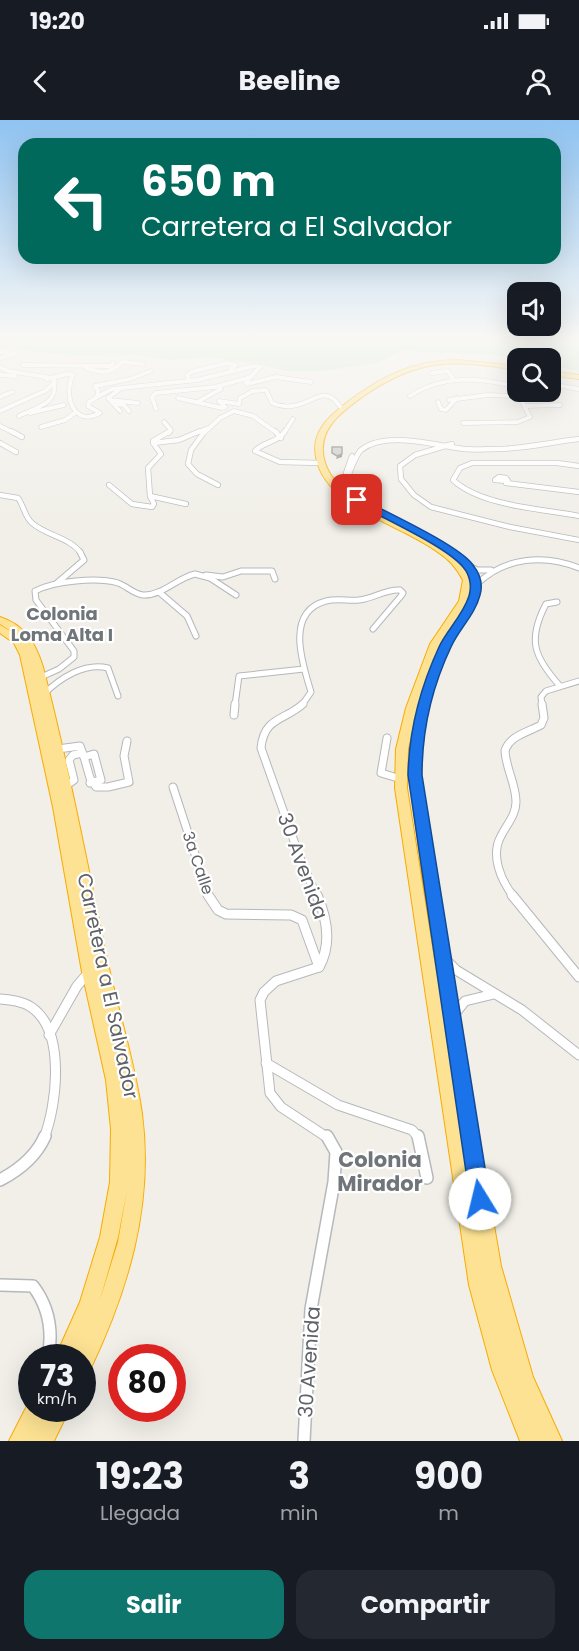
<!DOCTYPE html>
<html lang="es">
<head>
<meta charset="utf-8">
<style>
	:root { --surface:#171b24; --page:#242831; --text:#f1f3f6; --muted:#9ea1a6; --accent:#0f766e }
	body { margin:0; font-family:Poppins,sans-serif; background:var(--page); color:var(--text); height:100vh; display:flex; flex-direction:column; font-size:22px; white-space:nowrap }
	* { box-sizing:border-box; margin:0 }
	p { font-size:20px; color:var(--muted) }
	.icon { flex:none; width:33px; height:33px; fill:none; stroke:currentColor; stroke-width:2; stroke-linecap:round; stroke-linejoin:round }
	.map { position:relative; height:1321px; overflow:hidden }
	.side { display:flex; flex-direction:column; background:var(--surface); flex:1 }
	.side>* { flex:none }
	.hud { position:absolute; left:18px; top:18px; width:543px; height:126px; border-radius:18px; box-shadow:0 6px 24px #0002; background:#00695c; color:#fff; overflow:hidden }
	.buttons { position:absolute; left:507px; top:162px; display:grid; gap:12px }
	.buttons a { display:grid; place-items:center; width:54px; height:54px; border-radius:12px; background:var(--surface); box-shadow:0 6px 24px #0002; font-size:30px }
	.speed { position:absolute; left:18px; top:1224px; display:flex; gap:12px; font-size:30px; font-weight:700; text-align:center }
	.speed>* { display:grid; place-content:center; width:78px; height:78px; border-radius:50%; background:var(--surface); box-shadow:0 6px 24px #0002; line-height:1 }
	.speed small { font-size:15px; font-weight:400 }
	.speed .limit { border:9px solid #d22; background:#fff; color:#111 }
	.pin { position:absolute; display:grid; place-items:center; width:51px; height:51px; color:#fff; margin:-26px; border-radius:12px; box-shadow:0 3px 9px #0006 }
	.me { position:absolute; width:66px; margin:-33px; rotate:351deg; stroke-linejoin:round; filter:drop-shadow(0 0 4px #0008) }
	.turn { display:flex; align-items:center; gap:21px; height:126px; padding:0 24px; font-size:27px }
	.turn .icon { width:78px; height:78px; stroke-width:2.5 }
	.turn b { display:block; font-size:42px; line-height:51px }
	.eta { display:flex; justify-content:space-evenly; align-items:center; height:102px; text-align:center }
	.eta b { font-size:36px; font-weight:700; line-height:42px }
	.action { display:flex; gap:12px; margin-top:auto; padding:12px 24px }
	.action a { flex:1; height:69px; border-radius:18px; background:var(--accent); color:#fff; font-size:24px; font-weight:700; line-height:69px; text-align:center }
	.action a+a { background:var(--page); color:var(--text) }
	.status { display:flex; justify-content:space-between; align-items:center; height:42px; padding:0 30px; background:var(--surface); direction:ltr }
	.status svg { height:16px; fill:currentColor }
	header { display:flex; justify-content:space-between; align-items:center; height:78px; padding:0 24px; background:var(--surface); font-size:27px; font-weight:700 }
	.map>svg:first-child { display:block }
</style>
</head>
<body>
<div class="status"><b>19:20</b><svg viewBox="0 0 49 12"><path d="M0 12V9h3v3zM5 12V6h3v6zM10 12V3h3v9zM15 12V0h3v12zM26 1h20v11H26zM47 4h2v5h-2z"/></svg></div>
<header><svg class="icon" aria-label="back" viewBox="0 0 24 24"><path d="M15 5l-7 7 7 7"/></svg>Beeline<svg class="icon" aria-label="person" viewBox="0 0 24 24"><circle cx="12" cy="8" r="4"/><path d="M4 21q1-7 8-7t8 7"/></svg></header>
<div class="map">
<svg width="579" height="1321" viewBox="0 0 579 1321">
	<rect width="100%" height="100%" fill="#f1efe8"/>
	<!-- green -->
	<polygon fill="#c5e8c5" points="8,217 579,217 579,251 551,245 550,238 402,231 378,243 321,251 285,251 252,242 231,241 216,237 169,240 135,235 76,236 0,228 0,218"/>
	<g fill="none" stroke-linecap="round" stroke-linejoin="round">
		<!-- street-far5 casing -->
		<g stroke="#b5b8bc" stroke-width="5">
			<g id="street-far5">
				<polyline points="0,232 15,234 0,238"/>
				<polyline points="23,245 111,246 113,243"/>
				<polyline points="0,247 8,251 52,258 55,262 45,271 0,291"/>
				<path d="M86 248C102 253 109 255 122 242L143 244"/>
				<polyline points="432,253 448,251 453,259"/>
				<polyline points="0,255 15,256"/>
				<path d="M47 259 67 254 73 255C63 274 73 308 100 293L88 286 89 282 97 277 98 271 95 266 130 259 151 251"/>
				<polyline points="189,260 187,255 191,252 227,243 236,245 231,249"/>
				<polyline points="550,264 579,269"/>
				<polyline points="120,269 108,278 120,291"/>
				<path d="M410 276C444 254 480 258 518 267"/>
				<polyline points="0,277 12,272"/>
				<polyline points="97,277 112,269 197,260 254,246 260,247 246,262 247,264 276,257 311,262"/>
				<path d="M178 278 222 288 225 287 219 281 239 284 240 278 253 271 266 270 272 283C301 296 318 267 332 278 336 280 339 286 342 289"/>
				<polyline points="110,280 138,283"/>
				<polyline points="449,280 487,275 519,276"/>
				<polyline points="199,281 221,269"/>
				<polyline points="438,282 441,289 446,290 457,278"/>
				<polyline points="117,284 124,285 129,291"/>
				<polyline points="525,286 560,285"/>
				<polyline points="156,289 152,277 156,273 215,267 251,257"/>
				<polyline points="30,293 64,285"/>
				<path d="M19 296C34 288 58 284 54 264"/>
				<polyline points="164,302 171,310 169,313"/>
				<polyline points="463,303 518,302 530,297 519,276 522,272"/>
				<polyline points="0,306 14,313"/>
				<polyline points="41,307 65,300 75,293"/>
				<polyline points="196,313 208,308"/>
				<polyline points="204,313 220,298 234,291 253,296 277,313"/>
				<polyline points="284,313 293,299"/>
			</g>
		</g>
		<!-- street-far4 casing -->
		<g stroke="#b5b8bc" stroke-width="6">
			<g id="street-far4">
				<polyline points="11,311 22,317"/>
				<polyline points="205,311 191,330 188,344 197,354 218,365"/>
				<polyline points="275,311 281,318"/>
				<path d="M285 311C278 323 264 321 255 331L280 342 320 343"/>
				<polyline points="153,321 170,311"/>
				<polyline points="0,323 16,332"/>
				<polyline points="153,323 179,320 200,311"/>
				<polyline points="452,324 415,335 400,346 401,359 414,375 431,387 510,407 579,420"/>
				<path d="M579 346 557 343H472L460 348 453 360C481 386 542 389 579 396"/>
				<polyline points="348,355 346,353 352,336"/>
				<polygon points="499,357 506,358 508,361 495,360"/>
				<polyline points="506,363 579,372"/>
				<polyline points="109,365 132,384 152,387 154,384 150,376 148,348 161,334 153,323"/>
				<path d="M343 367C348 359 355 335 361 330 387 310 436 326 464 329 475 330 486 329 497 329 524 329 552 322 579 319"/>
				<path d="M0 375 18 378C24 386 24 396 32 403 47 416 69 417 81 433"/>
				<polyline points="150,376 186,384"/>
			</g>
		</g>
		<!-- street-far3 casing -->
		<g stroke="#b5b8bc" stroke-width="7">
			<g id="street-far3">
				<polyline points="469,446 477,450 491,450"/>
				<polyline points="206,455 223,457 241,451 272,451 275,459"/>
				<polyline points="57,463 84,440 80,432"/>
				<path d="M477 464C505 437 544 434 579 448"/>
				<polyline points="159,472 187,496 196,516"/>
				<path d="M557 482 546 484C527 520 534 537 560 566"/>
				<path d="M39 558 59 549 74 537V531L36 480 35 471C54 461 97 457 118 463 127 466 133 474 143 475 162 476 177 458 195 454L210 458 236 475"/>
				<path d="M44 574C60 558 85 542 108 548L118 576"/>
				<polyline points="235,585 239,556 304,549"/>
				<path d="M302 585 311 572C303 545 284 492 326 481 337 478 348 481 359 480 373 479 385 469 400 470L403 473 401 476 373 509"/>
				<polyline points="542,585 541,577 546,571 579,561"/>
			</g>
		</g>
		<!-- street-far2 casing -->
		<g stroke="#b5b8bc" stroke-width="9">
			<g id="street-far2">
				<path d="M303 584C284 601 264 597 261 628L300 738 317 777"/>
				<polyline points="234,595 235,584"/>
				<polyline points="387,618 381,653 401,659"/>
				<polyline points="58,629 80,626 84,637 94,634 101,660 90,663"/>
				<polyline points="84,637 90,658 96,667 108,667 129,662 124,636 127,621"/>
				<polyline points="67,665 74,660 69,640 73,635 82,633"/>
				<polyline points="173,667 209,777"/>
				<path d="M514 777C501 761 490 735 501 716 507 704 516 695 516 682 516 664 506 649 505 631 509 616 528 612 541 605L544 598 542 584"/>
			</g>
		</g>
		<!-- street-far1 casing -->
		<g stroke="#b5b8bc" stroke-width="11">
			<g id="street-far1">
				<polyline points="208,775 218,790 226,794 291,795 302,800 319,847"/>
				<path d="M317 775C327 798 332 824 319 847L276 861 264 872 260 880 270 973 281 987 328 1018"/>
				<polyline points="512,775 579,857"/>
				<polyline points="445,839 456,850 522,890 579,935"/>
				<path d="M0 879C11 880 22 881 31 887 66 910 57 985 44 1018"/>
				<polyline points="454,895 465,881 494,874"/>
				<polyline points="49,915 77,866 89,852"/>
				<polyline points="266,943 338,985 412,1010 419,1018"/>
			</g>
		</g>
		<!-- street casing -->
		<g stroke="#b5b8bc" stroke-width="14">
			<g id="street">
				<polyline points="418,1016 427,1058"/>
				<path d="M0 1060C19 1050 36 1037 45 1016"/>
				<path d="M0 1165 33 1166C49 1187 53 1212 48 1238"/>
				<polyline points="304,1321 311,1189 334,1062 336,1032 327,1016"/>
			</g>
		</g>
		<!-- highway casing -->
		<g stroke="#f9ab00" stroke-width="2">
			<g id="highway">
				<path d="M458 240 518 246V250C453 240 421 237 365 275 343 291 317 308 324 339 334 384 412 404 446 429 457 438 465 448 473 460L468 482H474L476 484C468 498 458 510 451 524 430 564 422 610 421 655L459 902 501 1146 533 1257 562 1321H520L492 1250 469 1165 395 668 396 629 406 588 430 524 459 481 463 460C457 449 450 440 439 433 403 405 325 388 316 337 311 313 328 297 345 284 380 257 413 240 458 240ZM465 487 436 535 440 524ZM420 577 411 621 409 655 437 858 407 668 408 629Z"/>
				<polygon points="550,251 579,255 579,259 550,255"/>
				<path d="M0 497C25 505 36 524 43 547 68 644 87 742 107 839 118 891 135 942 142 994 154 1085 128 1171 89 1252L82 1255V1238H55L80 1182 100 1117 110 1062 111 1009 106 960 82 852 53 687 20 535 14 523 0 513V505L20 517 0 504ZM127 1070 118 1122 99 1183 118 1117Z"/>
				<polygon points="30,1280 32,1288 70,1288 54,1321 9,1321"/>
			</g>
		</g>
		<!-- street-far5 -->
		<use href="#street-far5" stroke="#fff" stroke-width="4"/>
		<!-- street-far4 -->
		<use href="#street-far4" stroke="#fff" stroke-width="4.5"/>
		<!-- street-far3 -->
		<use href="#street-far3" stroke="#fff" stroke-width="5"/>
		<!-- street-far2 -->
		<use href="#street-far2" stroke="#fff" stroke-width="7"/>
		<!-- street-far1 -->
		<use href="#street-far1" stroke="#fff" stroke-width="9"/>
		<!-- street -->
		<use href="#street" stroke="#fff" stroke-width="11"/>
		<!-- highway -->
		<use href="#highway" fill="#fde293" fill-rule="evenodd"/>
	</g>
	<!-- shaded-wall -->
	<polygon fill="#8f8d8a" points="342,334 342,337 336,339 337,336"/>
	<!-- building -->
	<polygon fill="#cccac5" stroke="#8f8d8a" stroke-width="1.5" points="332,327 342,327 342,334 337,336 332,333"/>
	<!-- sky -->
	<linearGradient id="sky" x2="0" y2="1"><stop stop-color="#8fc3f1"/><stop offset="0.54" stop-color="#f9f8f5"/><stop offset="1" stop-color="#f9f8f5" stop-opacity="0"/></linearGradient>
	<rect width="579" height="402" fill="url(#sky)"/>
	<!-- route -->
	<path fill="#1a73e8" stroke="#114b97" stroke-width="1.5" d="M354 378H360C386 392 459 425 473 445 480 454 483 465 480 475 475 495 459 509 451 527 432 567 422 610 422 655L490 1079 487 1087 480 1090 473 1087 470 1079 408 655C409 610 420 568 439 527 447 510 463 495 469 476 472 466 470 455 463 447 446 426 380 397 354 382Z"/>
	<g text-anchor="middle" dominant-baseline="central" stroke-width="4.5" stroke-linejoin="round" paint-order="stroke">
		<!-- street labels -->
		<g font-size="16" fill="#5f6368" stroke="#fff">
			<text transform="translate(198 743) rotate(71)">3a Calle</text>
		</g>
		<!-- neighbourhood labels -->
		<g font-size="18" font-weight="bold" fill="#70757a" stroke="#fff">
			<text x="62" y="493">Colonia<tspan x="62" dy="21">Loma Alta I</tspan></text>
		</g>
		<!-- near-street labels -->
		<g font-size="20" fill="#5f6368" stroke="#fff">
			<text transform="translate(303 746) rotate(70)">30 Avenida</text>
			<text transform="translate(108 866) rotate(78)">Carretera a El Salvador</text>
			<text transform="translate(309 1242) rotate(-86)">30 Avenida</text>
		</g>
		<!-- near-neighbourhood labels -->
		<g font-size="21" font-weight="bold" fill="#70757a" stroke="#fff">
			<text x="380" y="1039">Colonia<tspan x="380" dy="24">Mirador</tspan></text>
		</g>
	</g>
</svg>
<div class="buttons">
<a><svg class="icon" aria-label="sound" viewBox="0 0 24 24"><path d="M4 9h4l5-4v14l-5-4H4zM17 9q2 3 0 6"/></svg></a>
<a><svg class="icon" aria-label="search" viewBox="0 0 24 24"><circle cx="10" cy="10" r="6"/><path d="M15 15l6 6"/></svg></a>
</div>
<div class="speed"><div>73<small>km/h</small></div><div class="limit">80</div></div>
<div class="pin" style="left:357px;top:380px;background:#d93025"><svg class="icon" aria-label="arrive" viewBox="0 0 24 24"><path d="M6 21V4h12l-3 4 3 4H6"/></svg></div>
<svg class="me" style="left:480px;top:1079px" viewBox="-20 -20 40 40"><circle r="19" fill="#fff"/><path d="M0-13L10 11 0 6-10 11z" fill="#1a73e8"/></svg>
<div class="hud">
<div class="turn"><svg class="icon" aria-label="left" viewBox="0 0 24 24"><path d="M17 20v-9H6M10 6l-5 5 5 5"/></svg><div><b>650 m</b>Carretera a El Salvador</div></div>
</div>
</div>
<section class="side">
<div class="eta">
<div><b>19:23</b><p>Llegada</p></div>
<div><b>3</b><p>min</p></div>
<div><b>900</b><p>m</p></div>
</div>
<div class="action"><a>Salir</a><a>Compartir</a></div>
</section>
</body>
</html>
